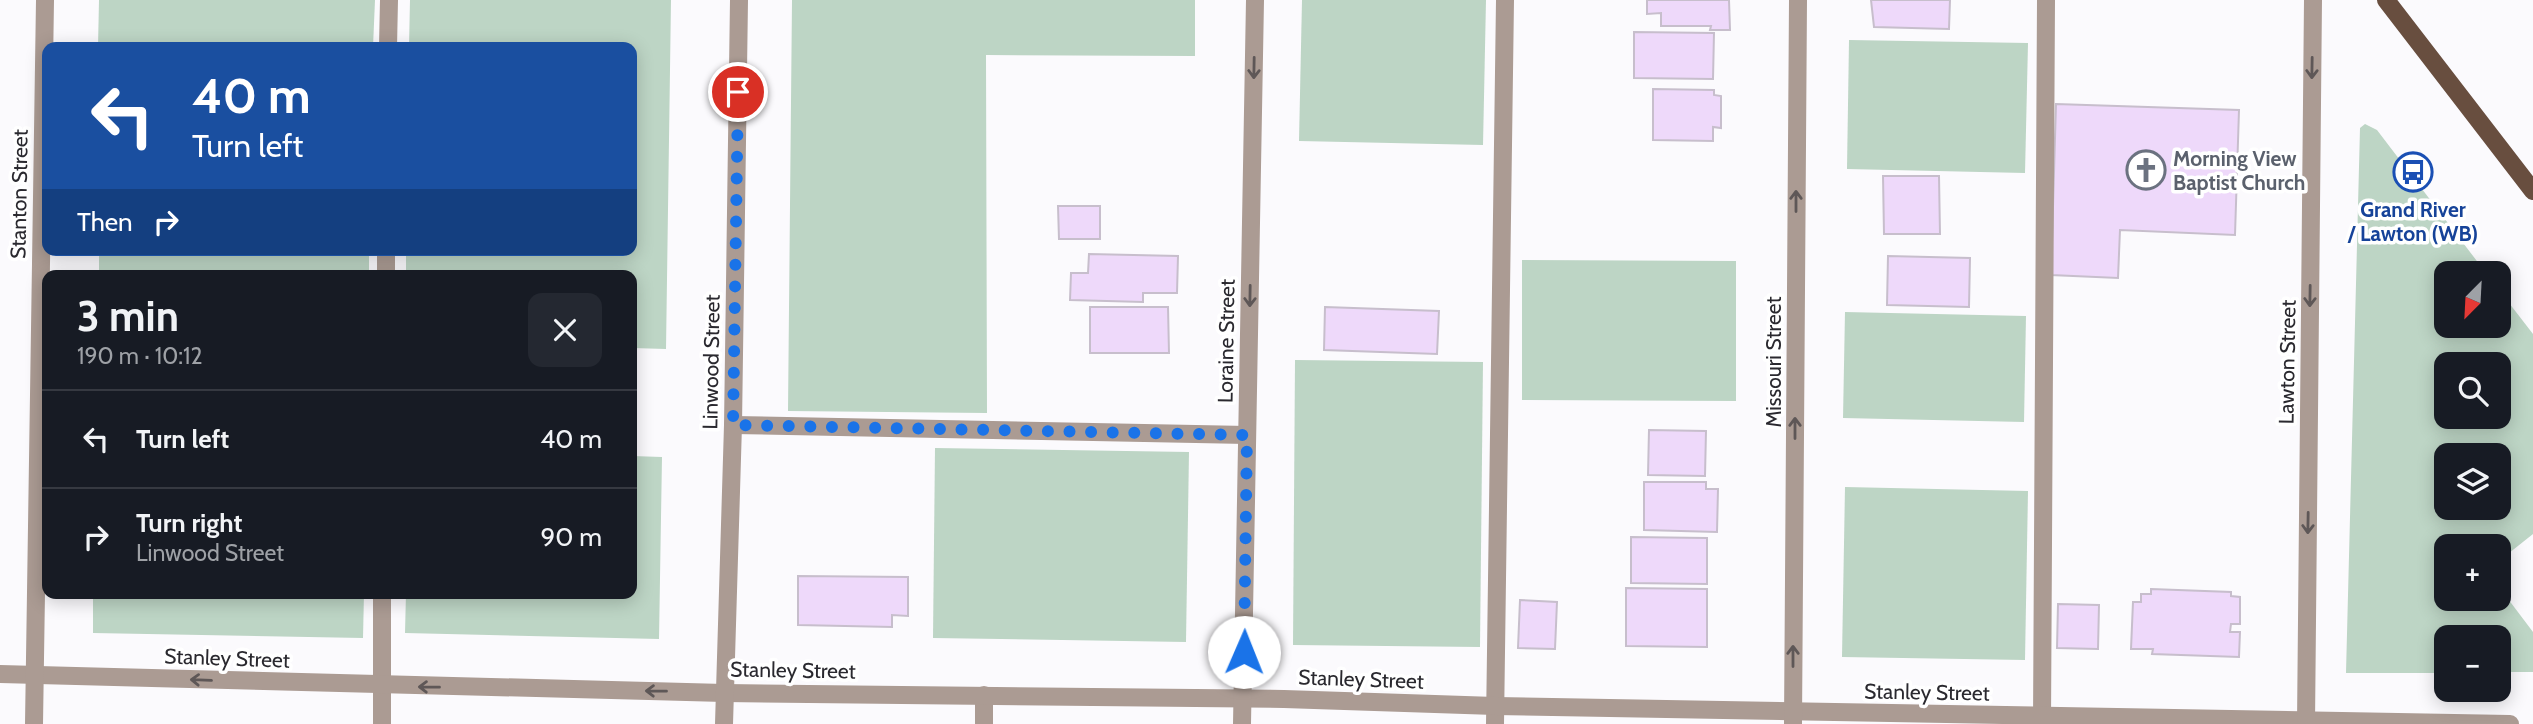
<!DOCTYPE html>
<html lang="en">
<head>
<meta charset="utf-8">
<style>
	:root { --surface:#171b24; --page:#242831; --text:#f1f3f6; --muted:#9ea1a6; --line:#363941 }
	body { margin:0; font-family:Cabin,sans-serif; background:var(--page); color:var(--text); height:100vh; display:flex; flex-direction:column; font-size:26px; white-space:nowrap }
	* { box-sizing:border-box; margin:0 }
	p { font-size:23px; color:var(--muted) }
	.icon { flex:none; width:38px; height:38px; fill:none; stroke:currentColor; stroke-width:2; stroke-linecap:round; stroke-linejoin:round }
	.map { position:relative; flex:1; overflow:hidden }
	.panel { position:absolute; left:42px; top:270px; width:595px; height:329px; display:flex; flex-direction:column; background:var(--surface); border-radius:14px; box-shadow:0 4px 18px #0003 }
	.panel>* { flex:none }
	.banner { position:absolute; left:42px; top:42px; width:595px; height:214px; border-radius:14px; box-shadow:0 4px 18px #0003; background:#1a4fa0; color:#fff; overflow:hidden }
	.needle { width:46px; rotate:204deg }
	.buttons { position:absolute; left:2434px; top:261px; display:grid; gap:14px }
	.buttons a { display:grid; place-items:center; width:77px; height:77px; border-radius:14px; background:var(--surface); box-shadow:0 4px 18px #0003; font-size:35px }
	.pin { position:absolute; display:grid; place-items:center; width:60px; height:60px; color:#fff; margin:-30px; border:4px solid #fff; border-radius:50%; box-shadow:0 2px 7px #0007 }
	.me { position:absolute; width:77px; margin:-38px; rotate:1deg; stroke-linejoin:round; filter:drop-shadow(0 0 5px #0008) }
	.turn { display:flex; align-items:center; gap:24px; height:147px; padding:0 35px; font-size:32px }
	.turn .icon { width:91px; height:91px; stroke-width:2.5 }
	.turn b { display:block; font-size:49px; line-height:60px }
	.then { display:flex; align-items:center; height:66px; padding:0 35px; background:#0003; gap:14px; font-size:26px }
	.round { display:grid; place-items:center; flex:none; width:74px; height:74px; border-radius:14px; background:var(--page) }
	.headline { display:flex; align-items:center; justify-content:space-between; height:119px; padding:0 35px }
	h1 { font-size:42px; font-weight:700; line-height:52px }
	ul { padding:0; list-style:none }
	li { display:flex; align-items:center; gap:21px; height:98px; padding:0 35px; border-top:2px solid var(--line) }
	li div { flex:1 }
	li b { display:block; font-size:26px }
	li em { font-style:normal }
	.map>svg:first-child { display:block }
</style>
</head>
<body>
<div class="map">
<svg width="2533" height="724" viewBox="0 0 2533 724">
	<rect width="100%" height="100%" fill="#fbfafd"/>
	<!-- green -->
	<g fill="#bdd5c5" fill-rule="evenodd">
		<polygon points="99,0 375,0 373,47 98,47"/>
		<polygon points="410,0 671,0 666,349 632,348 632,275 406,275 406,250 632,250 632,47 409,47"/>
		<polygon points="792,0 1195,0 1195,56 986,55 987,413 788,411"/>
		<polygon points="1302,0 1486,0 1483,145 1299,141"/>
		<polygon points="1849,40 2028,43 2025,173 1847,169"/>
		<path d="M2365 124 2377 130 2486 273H2446V326H2499V290L2533 334V534L2499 561V546H2446V598H2499V587L2533 632V672H2499V637H2446V673H2346L2360 128ZM2446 364H2499V416H2446ZM2446 455H2499V508H2446Z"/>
		<rect x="99" y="250" width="270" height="25"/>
		<polygon points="1522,260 1736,261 1736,401 1522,400"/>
		<polygon points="1845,312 2026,316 2024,422 1843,418"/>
		<polygon points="1295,360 1483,362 1480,647 1293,645"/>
		<polygon points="935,448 1189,452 1186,642 933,638"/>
		<polygon points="632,456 662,457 659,639 405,633 406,593 632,593"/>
		<polygon points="1845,487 2028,491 2025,660 1842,657"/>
		<polygon points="93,593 364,593 363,638 93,633"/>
	</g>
	<!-- building -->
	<g fill="#eed9fa" stroke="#c7becc" stroke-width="2">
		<polygon points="1647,0 1729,0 1730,30 1710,30 1711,26 1661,26 1661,13 1647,14"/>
		<polygon points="1871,0 1950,0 1949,29 1874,27"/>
		<polygon points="1634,32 1714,33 1713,79 1634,78"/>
		<polygon points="1653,89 1714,90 1714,95 1721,96 1721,128 1713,127 1713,141 1653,140"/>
		<polygon points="2056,104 2239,110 2235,235 2120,230 2118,278 2051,275"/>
		<polygon points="1883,176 1939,176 1940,234 1884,234"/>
		<polygon points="1058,206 1100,206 1100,239 1059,239"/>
		<polygon points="1089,254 1178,256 1177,293 1143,293 1143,302 1070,300 1071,273 1088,273"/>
		<polygon points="1888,256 1970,258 1969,307 1887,305"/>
		<polygon points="1090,307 1168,307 1169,353 1090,353"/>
		<polygon points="1325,307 1439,311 1437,354 1324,350"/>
		<polygon points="1649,430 1706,431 1705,476 1648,475"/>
		<polygon points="1644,482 1706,482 1706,489 1718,489 1717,532 1644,530"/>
		<polygon points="1631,537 1707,538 1707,584 1631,583"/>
		<polygon points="798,576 908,577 908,616 892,615 892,627 798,625"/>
		<polygon points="1626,588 1707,589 1707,647 1626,646"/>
		<polygon points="2151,589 2231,592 2231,596 2240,597 2240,624 2231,624 2230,632 2240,632 2239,657 2152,654 2153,649 2131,649 2133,602 2141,602 2141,594 2151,594"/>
		<polygon points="1520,600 1557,602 1555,649 1518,648"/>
		<polygon points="2058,604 2099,605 2098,649 2057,648"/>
	</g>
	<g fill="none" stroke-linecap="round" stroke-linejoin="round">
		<!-- service -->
		<g stroke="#ab9b93" stroke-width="18">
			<polyline points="388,47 389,0"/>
			<polyline points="386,275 386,250"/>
			<polyline points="733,425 1247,435"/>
			<polyline points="382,724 382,593"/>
			<polyline points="984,724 984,695"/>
			<polyline points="1495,724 1505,0"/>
			<polyline points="2042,724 2046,0"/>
		</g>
		<!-- minor -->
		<g stroke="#ab9b93" stroke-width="18">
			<polyline points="0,674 724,693 1284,699 1495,706 2510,724"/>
			<polyline points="34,724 45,0"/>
			<polyline points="1242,724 1255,0"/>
			<polyline points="1793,724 1798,0"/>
			<polyline points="2306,724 2313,0"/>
		</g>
		<!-- tertiary -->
		<polyline stroke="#ab9b93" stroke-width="18" points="724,724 733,425 739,0"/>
		<!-- primary -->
		<polyline stroke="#684e3f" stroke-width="18" points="2386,0 2533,191"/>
	</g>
	<!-- one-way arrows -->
	<defs><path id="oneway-shaft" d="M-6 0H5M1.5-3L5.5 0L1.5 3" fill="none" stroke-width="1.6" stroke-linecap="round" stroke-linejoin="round" transform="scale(1.75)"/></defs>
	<g stroke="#5e5757">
		<use href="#oneway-shaft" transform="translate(1254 68) rotate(91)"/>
		<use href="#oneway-shaft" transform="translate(2312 68) rotate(91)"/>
		<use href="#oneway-shaft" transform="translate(1796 201) rotate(-90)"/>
		<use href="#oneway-shaft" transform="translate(1250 296) rotate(91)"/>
		<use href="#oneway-shaft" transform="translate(2310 296) rotate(91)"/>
		<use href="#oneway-shaft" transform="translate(1795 428) rotate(-90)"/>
		<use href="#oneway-shaft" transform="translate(2308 523) rotate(91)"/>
		<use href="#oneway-shaft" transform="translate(1793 656) rotate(-90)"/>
		<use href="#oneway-shaft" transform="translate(201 680) rotate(-178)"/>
		<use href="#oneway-shaft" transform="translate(429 687) rotate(-179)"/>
		<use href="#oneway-shaft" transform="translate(656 691) rotate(-179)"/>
	</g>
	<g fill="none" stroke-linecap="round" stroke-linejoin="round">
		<!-- route -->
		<polyline stroke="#1a73e8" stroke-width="12" stroke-dasharray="0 21.6" points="738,92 733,425 1247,435 1244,652"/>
	</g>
	<!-- icons -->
	<defs>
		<g id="church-ring" transform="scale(2.0125)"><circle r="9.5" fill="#fff" stroke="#6b7280" stroke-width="1.5"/><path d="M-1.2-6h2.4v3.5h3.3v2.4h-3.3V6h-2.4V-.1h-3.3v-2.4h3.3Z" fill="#6b7280"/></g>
		<g id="bus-ring" transform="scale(2.0125)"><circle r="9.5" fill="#fff" stroke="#1a4fb4" stroke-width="1.5"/><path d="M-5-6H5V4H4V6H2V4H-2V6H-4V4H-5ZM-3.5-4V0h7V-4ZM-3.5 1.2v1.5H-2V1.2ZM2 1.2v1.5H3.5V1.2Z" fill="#1a4fb4"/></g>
	</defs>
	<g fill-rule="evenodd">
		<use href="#church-ring" x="2146" y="170"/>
		<use href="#bus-ring" x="2413" y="172"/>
	</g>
	<g text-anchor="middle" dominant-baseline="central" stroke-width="7" stroke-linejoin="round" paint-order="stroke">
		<!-- worship labels -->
		<g font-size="21" font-weight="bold" fill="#5b616d" stroke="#fff" text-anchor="start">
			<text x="2173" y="158">Morning View<tspan x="2173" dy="24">Baptist Church</tspan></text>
		</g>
		<!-- street labels -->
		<g font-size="21" fill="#2a292f" stroke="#fff">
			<text transform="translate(19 194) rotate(-89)">Stanton Street</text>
			<text transform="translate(1226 341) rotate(-89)">Loraine Street</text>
			<text transform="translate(711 362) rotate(-89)">Linwood Street</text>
			<text transform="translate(1773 362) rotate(-90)">Missouri Street</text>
			<text transform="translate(2287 362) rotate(-89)">Lawton Street</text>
			<text transform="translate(227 658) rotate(2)">Stanley Street</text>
			<text transform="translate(793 670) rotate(1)">Stanley Street</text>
			<text transform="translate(1361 679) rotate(2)">Stanley Street</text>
			<text transform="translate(1927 692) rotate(1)">Stanley Street</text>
		</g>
		<!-- transit labels -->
		<g font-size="21" font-weight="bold" fill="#164399" stroke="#fff">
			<text x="2413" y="209">Grand River<tspan x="2413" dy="24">/ Lawton (WB)</tspan></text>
		</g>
	</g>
</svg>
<div class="buttons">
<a><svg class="needle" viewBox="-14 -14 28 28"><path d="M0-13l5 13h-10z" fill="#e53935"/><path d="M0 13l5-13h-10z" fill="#9ea1a6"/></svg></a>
<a><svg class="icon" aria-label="search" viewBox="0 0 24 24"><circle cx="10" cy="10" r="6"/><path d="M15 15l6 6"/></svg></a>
<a><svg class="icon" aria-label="layers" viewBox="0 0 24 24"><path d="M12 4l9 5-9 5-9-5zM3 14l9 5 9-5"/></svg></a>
<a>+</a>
<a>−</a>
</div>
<div class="pin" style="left:738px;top:92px;background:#d93025"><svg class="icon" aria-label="arrive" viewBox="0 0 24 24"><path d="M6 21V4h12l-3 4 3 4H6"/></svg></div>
<svg class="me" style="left:1244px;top:652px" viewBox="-20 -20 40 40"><circle r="19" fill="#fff"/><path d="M0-13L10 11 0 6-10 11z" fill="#1a73e8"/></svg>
<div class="banner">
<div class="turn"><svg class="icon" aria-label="left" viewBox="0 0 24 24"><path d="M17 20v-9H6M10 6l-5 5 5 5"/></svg><div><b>40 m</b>Turn left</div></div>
<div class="then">Then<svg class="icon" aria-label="right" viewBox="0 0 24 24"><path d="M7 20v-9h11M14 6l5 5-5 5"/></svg></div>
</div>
<section class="panel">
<div class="headline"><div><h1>3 min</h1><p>190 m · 10:12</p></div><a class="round"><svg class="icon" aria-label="close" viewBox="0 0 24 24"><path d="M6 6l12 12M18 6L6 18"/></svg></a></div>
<ul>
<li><svg class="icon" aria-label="left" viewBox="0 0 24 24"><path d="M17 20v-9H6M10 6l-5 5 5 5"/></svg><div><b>Turn left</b></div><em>40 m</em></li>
<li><svg class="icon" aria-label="right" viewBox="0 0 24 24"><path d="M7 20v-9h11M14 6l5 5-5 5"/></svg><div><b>Turn right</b><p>Linwood Street</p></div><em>90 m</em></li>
</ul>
</section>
</div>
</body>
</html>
